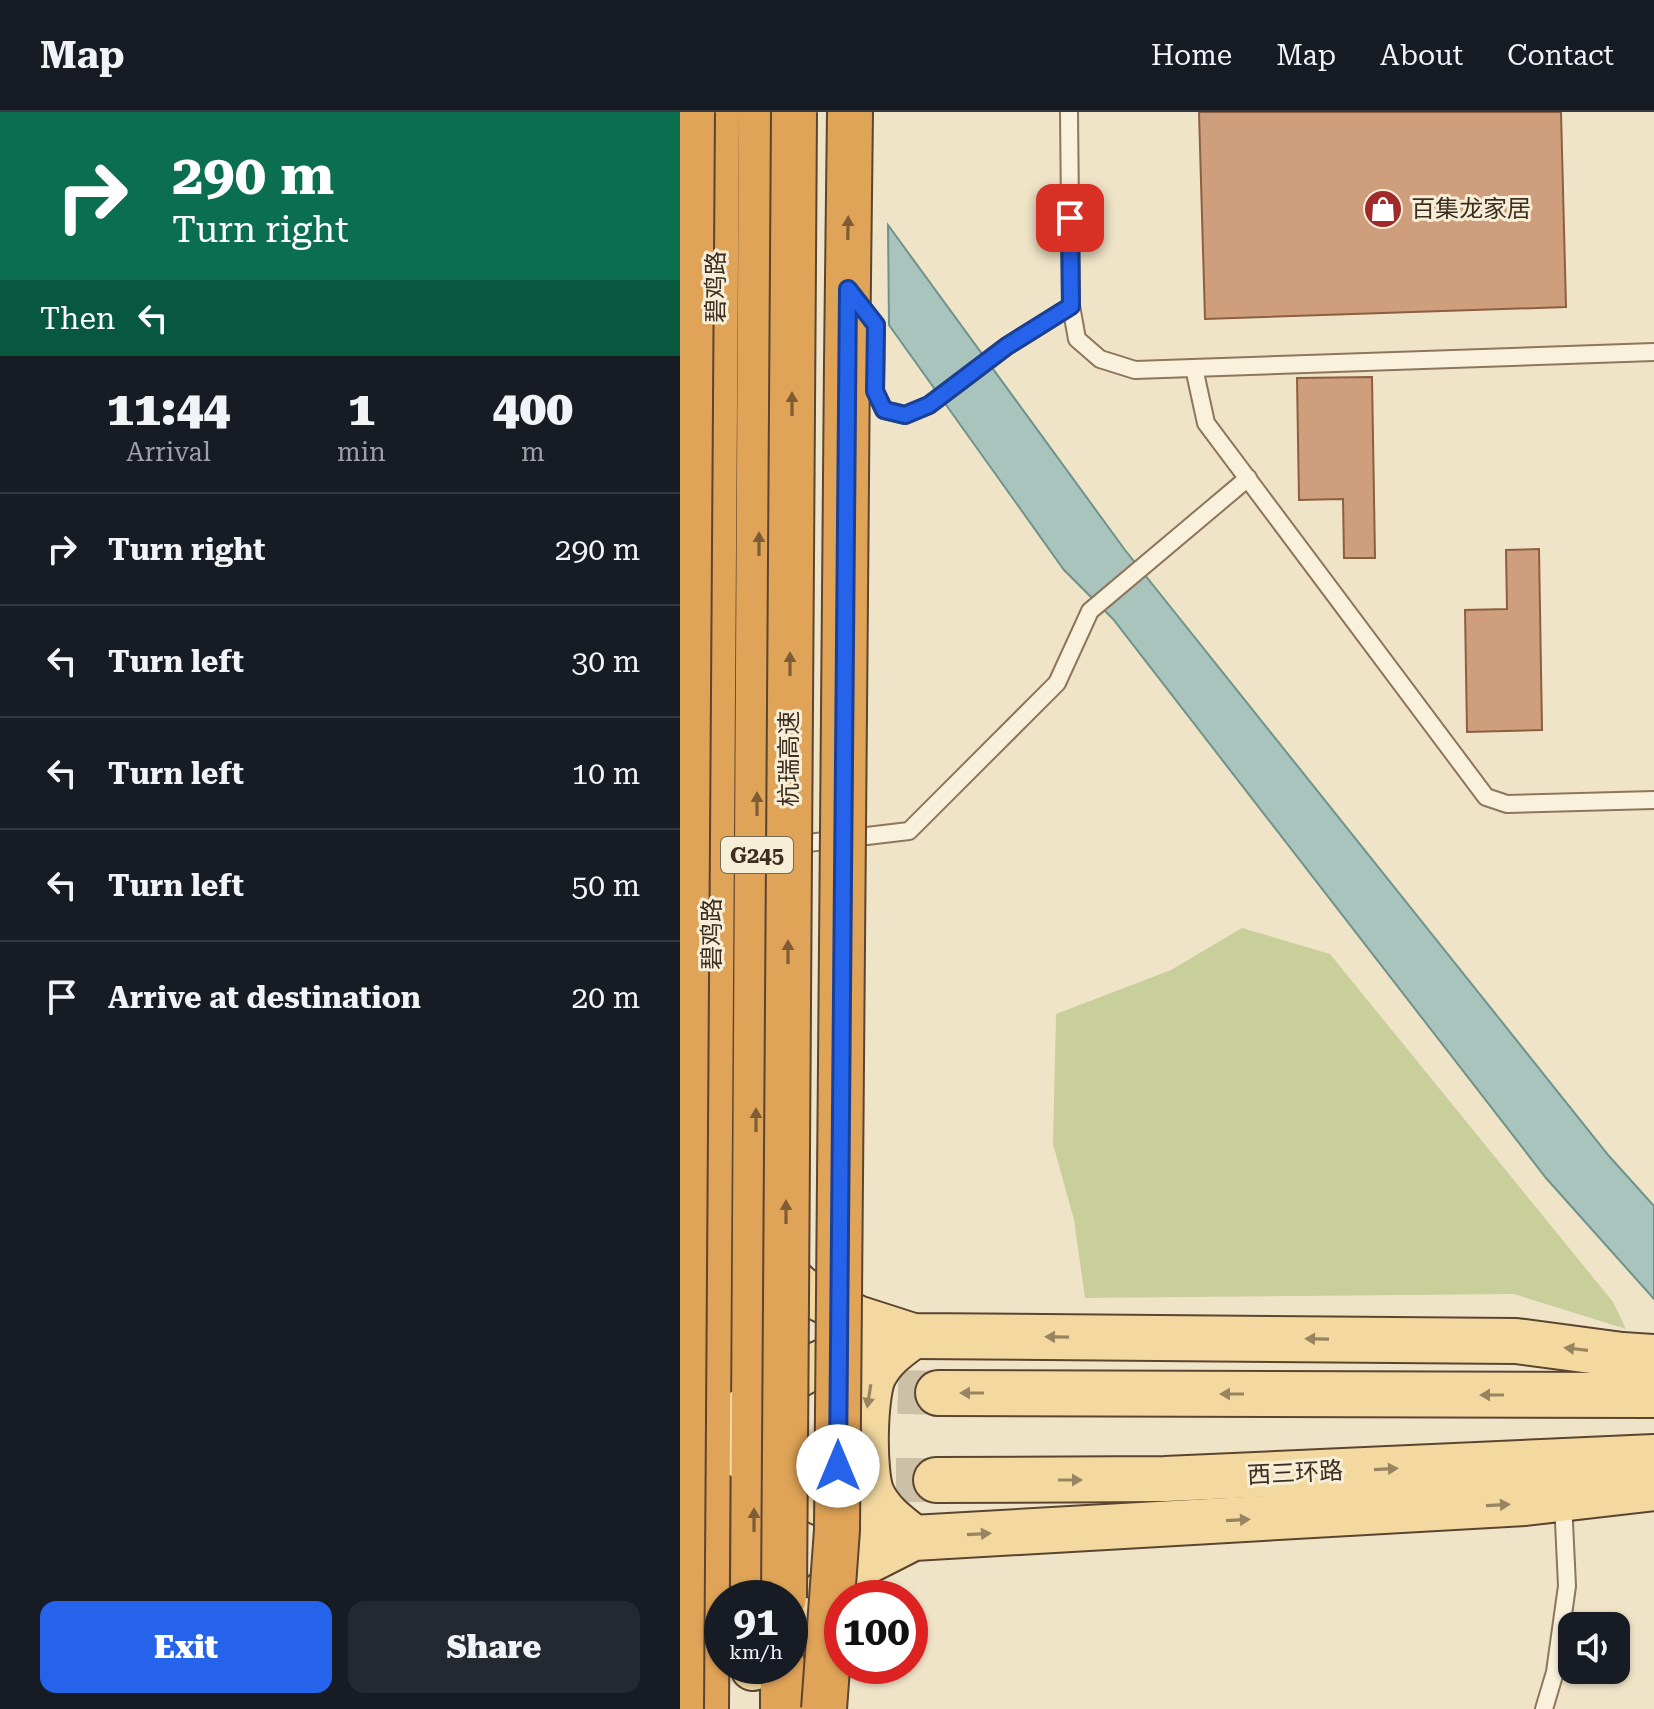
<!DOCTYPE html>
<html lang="en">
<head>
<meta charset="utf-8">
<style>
	:root { --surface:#171b24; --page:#242831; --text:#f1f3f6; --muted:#9ea1a6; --line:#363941; --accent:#2563eb }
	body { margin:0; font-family:"Roboto Serif","Noto Sans SC",serif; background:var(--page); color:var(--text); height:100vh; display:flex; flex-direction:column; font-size:30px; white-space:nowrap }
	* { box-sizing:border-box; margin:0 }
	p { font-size:26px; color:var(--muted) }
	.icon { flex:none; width:44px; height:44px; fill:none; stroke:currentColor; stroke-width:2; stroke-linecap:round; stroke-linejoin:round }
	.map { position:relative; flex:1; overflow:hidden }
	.drawer { display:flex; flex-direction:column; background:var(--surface); width:680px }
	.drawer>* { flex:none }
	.top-card { background:#0b6e4f; color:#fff; overflow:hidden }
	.controls { position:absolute; left:878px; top:1500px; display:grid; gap:16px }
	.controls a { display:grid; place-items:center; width:72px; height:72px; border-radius:16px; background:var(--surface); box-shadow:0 2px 6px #0004; font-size:40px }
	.speed { position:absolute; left:24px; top:1468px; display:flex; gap:16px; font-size:40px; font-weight:700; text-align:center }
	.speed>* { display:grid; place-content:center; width:104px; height:104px; border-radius:50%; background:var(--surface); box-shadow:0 2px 6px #0004; line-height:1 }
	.speed small { font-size:20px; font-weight:400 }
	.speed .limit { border:12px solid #d22; background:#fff; color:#111 }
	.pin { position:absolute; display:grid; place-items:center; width:68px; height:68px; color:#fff; margin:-34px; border-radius:16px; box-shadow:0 4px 12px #0006 }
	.me { position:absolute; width:88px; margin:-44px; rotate:0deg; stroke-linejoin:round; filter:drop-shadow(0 0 6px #0008) }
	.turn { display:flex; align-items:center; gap:28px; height:168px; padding:0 40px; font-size:36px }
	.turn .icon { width:104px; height:104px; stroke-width:2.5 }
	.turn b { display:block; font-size:56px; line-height:68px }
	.then { display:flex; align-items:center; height:76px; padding:0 40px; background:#0003; gap:16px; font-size:30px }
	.eta { display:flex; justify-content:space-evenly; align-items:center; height:136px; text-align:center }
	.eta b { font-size:48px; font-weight:800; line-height:56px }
	.cta { display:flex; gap:16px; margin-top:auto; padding:16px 40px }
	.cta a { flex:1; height:92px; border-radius:16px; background:var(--accent); color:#fff; font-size:32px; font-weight:800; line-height:92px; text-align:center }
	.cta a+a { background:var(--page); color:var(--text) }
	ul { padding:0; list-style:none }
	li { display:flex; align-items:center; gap:24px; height:112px; padding:0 40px; border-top:2px solid var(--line) }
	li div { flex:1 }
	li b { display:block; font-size:30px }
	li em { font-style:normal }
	header { display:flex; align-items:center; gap:48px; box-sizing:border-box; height:112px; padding:0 40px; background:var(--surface); border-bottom:2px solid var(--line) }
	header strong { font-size:38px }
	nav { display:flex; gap:44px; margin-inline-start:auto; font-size:28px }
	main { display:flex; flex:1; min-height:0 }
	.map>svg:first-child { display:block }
</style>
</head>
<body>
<header>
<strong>Map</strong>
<nav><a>Home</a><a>Map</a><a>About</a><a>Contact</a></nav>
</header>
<main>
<section class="drawer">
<div class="top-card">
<div class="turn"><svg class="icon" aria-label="right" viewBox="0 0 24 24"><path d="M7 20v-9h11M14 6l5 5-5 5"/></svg><div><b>290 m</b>Turn right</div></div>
<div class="then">Then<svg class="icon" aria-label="left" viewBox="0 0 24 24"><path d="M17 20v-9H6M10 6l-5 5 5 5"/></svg></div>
</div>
<div class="eta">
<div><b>11:44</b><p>Arrival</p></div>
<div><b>1</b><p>min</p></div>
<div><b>400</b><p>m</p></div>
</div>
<ul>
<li><svg class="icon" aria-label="right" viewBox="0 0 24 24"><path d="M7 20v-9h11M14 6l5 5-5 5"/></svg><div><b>Turn right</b></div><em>290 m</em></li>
<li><svg class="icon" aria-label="left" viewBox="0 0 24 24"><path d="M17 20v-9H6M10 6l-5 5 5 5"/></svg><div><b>Turn left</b></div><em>30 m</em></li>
<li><svg class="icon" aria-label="left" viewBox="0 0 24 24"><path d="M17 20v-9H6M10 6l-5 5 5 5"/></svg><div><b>Turn left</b></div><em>10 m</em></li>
<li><svg class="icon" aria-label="left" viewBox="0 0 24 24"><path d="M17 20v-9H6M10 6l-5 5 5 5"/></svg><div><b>Turn left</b></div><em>50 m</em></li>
<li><svg class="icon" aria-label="arrive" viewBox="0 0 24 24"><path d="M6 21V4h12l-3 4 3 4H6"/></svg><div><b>Arrive at destination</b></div><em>20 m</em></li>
</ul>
<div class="cta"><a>Exit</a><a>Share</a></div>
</section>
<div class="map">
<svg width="974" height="1597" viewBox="0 0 974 1597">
	<rect width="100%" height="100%" fill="#f0e4c8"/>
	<!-- green -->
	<polygon fill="#c9cf9b" points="562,816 650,842 933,1190 946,1217 834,1182 405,1186 394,1108 373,1032 376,902 491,858"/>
	<!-- water -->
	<polygon fill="#a9c4bc" stroke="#6f938a" stroke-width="2" points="208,113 445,438 929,1044 974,1094 974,1187 866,1066 433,507 384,458 209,213"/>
	<!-- building -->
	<g fill="#cf9f7d" stroke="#8d5f41" stroke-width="2">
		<polygon points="519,0 881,0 886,195 525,207"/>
		<polygon points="692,265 695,446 664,446 663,387 619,388 617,266"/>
		<polygon points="859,437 862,618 787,620 785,498 827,497 826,438"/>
	</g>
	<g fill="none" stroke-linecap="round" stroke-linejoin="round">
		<!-- primary-tunnel -->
		<g stroke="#ccc0a6" stroke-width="44" stroke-dasharray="44 22" stroke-linecap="butt">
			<polyline points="152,1278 258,1281"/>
			<polyline points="150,1368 256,1368"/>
		</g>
		<!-- lane casing -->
		<g stroke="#8d765c" stroke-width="20">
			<g id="lane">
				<polyline points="389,0 391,194 397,227 420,247 455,258 974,240"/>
				<polyline points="177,189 196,213 195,279 204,298 225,303 249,293 327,234 391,194"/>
				<polyline points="514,256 526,311 806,685 827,692 974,688"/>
				<polyline points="111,733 229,719 377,571 410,499 568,366"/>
				<polyline points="864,1597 875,1560 887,1474 883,1389"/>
			</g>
		</g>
		<!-- primary casing -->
		<g stroke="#5b4430" stroke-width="48">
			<g id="primary">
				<polyline points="84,1143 121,1177 177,1206 233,1224 836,1229 942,1243 974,1245"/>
				<path d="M192 1233C131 1246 79 1289 28 1323L117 1380 175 1407 233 1426"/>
				<polyline points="258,1281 974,1283"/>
				<polyline points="256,1368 485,1367 974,1345"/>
				<path d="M230 1423C215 1411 200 1400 192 1382 183 1362 184 1283 194 1263 203 1245 218 1235 233 1224"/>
				<polyline points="110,1513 125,1497 174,1456 233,1426 845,1391 974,1376"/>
				<polyline points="73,1556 74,1554"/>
			</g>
		</g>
		<!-- highway casing -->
		<g stroke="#5b4430" stroke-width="48">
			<g id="highway">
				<polyline points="167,250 170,0"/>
				<polyline points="73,1486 81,0"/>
				<polyline points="26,1597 37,0"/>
				<polyline points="103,1597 103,1554"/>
			</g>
		</g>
		<!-- lane -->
		<use href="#lane" stroke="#faf1dc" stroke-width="16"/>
		<!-- primary -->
		<use href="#primary" stroke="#f3d9a0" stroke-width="44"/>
		<!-- highway -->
		<use href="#highway" stroke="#e0a458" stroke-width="44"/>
		<!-- highway-bridge casing -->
		<g stroke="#5b4430" stroke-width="48" stroke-linecap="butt">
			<g id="highway-bridge">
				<polyline points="104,1486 114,0"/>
				<polyline points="1,1597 12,0"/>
				<polyline points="144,1597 157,1418 167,250"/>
			</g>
		</g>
		<!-- highway-bridge -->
		<use href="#highway-bridge" stroke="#e0a458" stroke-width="44"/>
	</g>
	<!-- one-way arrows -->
	<defs><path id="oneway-solid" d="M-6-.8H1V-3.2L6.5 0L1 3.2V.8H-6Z" transform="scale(2)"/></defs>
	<g fill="#7e5d36">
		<use href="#oneway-solid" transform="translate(168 116) rotate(-89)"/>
		<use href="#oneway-solid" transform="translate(112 292) rotate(-90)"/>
		<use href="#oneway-solid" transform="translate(79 432) rotate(-90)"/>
		<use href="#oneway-solid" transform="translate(110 552) rotate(-90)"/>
		<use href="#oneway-solid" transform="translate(77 692) rotate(-90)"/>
		<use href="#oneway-solid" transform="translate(108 840) rotate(-90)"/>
		<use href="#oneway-solid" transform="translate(76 1008) rotate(-90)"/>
		<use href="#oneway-solid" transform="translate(106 1100) rotate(-90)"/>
		<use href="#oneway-solid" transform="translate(74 1408) rotate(-90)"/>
	</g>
	<g fill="#988460">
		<use href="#oneway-solid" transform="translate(377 1225) rotate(-179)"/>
		<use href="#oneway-solid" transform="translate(637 1227) rotate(-179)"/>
		<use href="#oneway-solid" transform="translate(896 1237) rotate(-173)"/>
		<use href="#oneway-solid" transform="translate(292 1281) rotate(-180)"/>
		<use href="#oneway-solid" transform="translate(552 1282) rotate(-180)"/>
		<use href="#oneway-solid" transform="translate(812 1283) rotate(-180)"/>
		<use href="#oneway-solid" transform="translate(189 1284) rotate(99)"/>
		<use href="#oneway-solid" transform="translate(706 1357) rotate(-3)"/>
		<use href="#oneway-solid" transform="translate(390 1368)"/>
		<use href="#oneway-solid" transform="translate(818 1393) rotate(-3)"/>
		<use href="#oneway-solid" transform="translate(558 1408) rotate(-3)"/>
		<use href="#oneway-solid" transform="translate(299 1422) rotate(-3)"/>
	</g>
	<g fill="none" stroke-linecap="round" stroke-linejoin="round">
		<!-- route casing -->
		<g stroke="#184099" stroke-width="20">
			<polyline id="route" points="158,1354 168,177 196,213 195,279 204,298 225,303 249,293 327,234 391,194 390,106"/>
		</g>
		<!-- route -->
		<use href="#route" stroke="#2563eb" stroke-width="14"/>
	</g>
	<!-- icons -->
	<defs>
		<g id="shop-disc" transform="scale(2)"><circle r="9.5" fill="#9e2a2b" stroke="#f7eed8"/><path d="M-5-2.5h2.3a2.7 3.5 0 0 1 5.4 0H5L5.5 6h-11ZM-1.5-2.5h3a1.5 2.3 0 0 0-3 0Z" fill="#fff"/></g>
	</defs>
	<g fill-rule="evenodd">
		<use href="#shop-disc" x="703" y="97"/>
	</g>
	<g text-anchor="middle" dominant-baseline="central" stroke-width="6" stroke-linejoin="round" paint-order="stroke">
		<!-- shield labels -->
		<rect fill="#f7eed8" stroke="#756857" stroke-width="2" x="41" y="725" width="72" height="36" rx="6"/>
		<g font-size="22" font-weight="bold" fill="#3d2e20">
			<text x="77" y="743">G245</text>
		</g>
		<!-- poi labels -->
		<g font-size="24" fill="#3d2e20" stroke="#f7eed8" text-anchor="start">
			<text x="731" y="97">百集龙家居</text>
		</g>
		<!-- street labels -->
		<g font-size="24" fill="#3d2e20" stroke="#f7eed8">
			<text transform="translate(36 175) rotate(-90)">碧鸡路</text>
			<text transform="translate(109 647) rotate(-90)">杭瑞高速</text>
			<text transform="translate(32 822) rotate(-90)">碧鸡路</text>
			<text transform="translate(615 1361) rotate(-3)">西三环路</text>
		</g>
	</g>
</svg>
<div class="controls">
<a><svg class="icon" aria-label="sound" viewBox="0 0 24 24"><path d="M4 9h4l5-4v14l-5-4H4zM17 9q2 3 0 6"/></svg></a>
</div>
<div class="speed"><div>91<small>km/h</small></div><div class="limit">100</div></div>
<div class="pin" style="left:390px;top:106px;background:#d93025"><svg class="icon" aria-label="arrive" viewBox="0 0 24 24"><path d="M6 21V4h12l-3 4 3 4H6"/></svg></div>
<svg class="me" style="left:158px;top:1354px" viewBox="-20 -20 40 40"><circle r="19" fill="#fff"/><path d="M0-13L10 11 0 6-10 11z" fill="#2563eb"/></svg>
</div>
</main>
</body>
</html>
